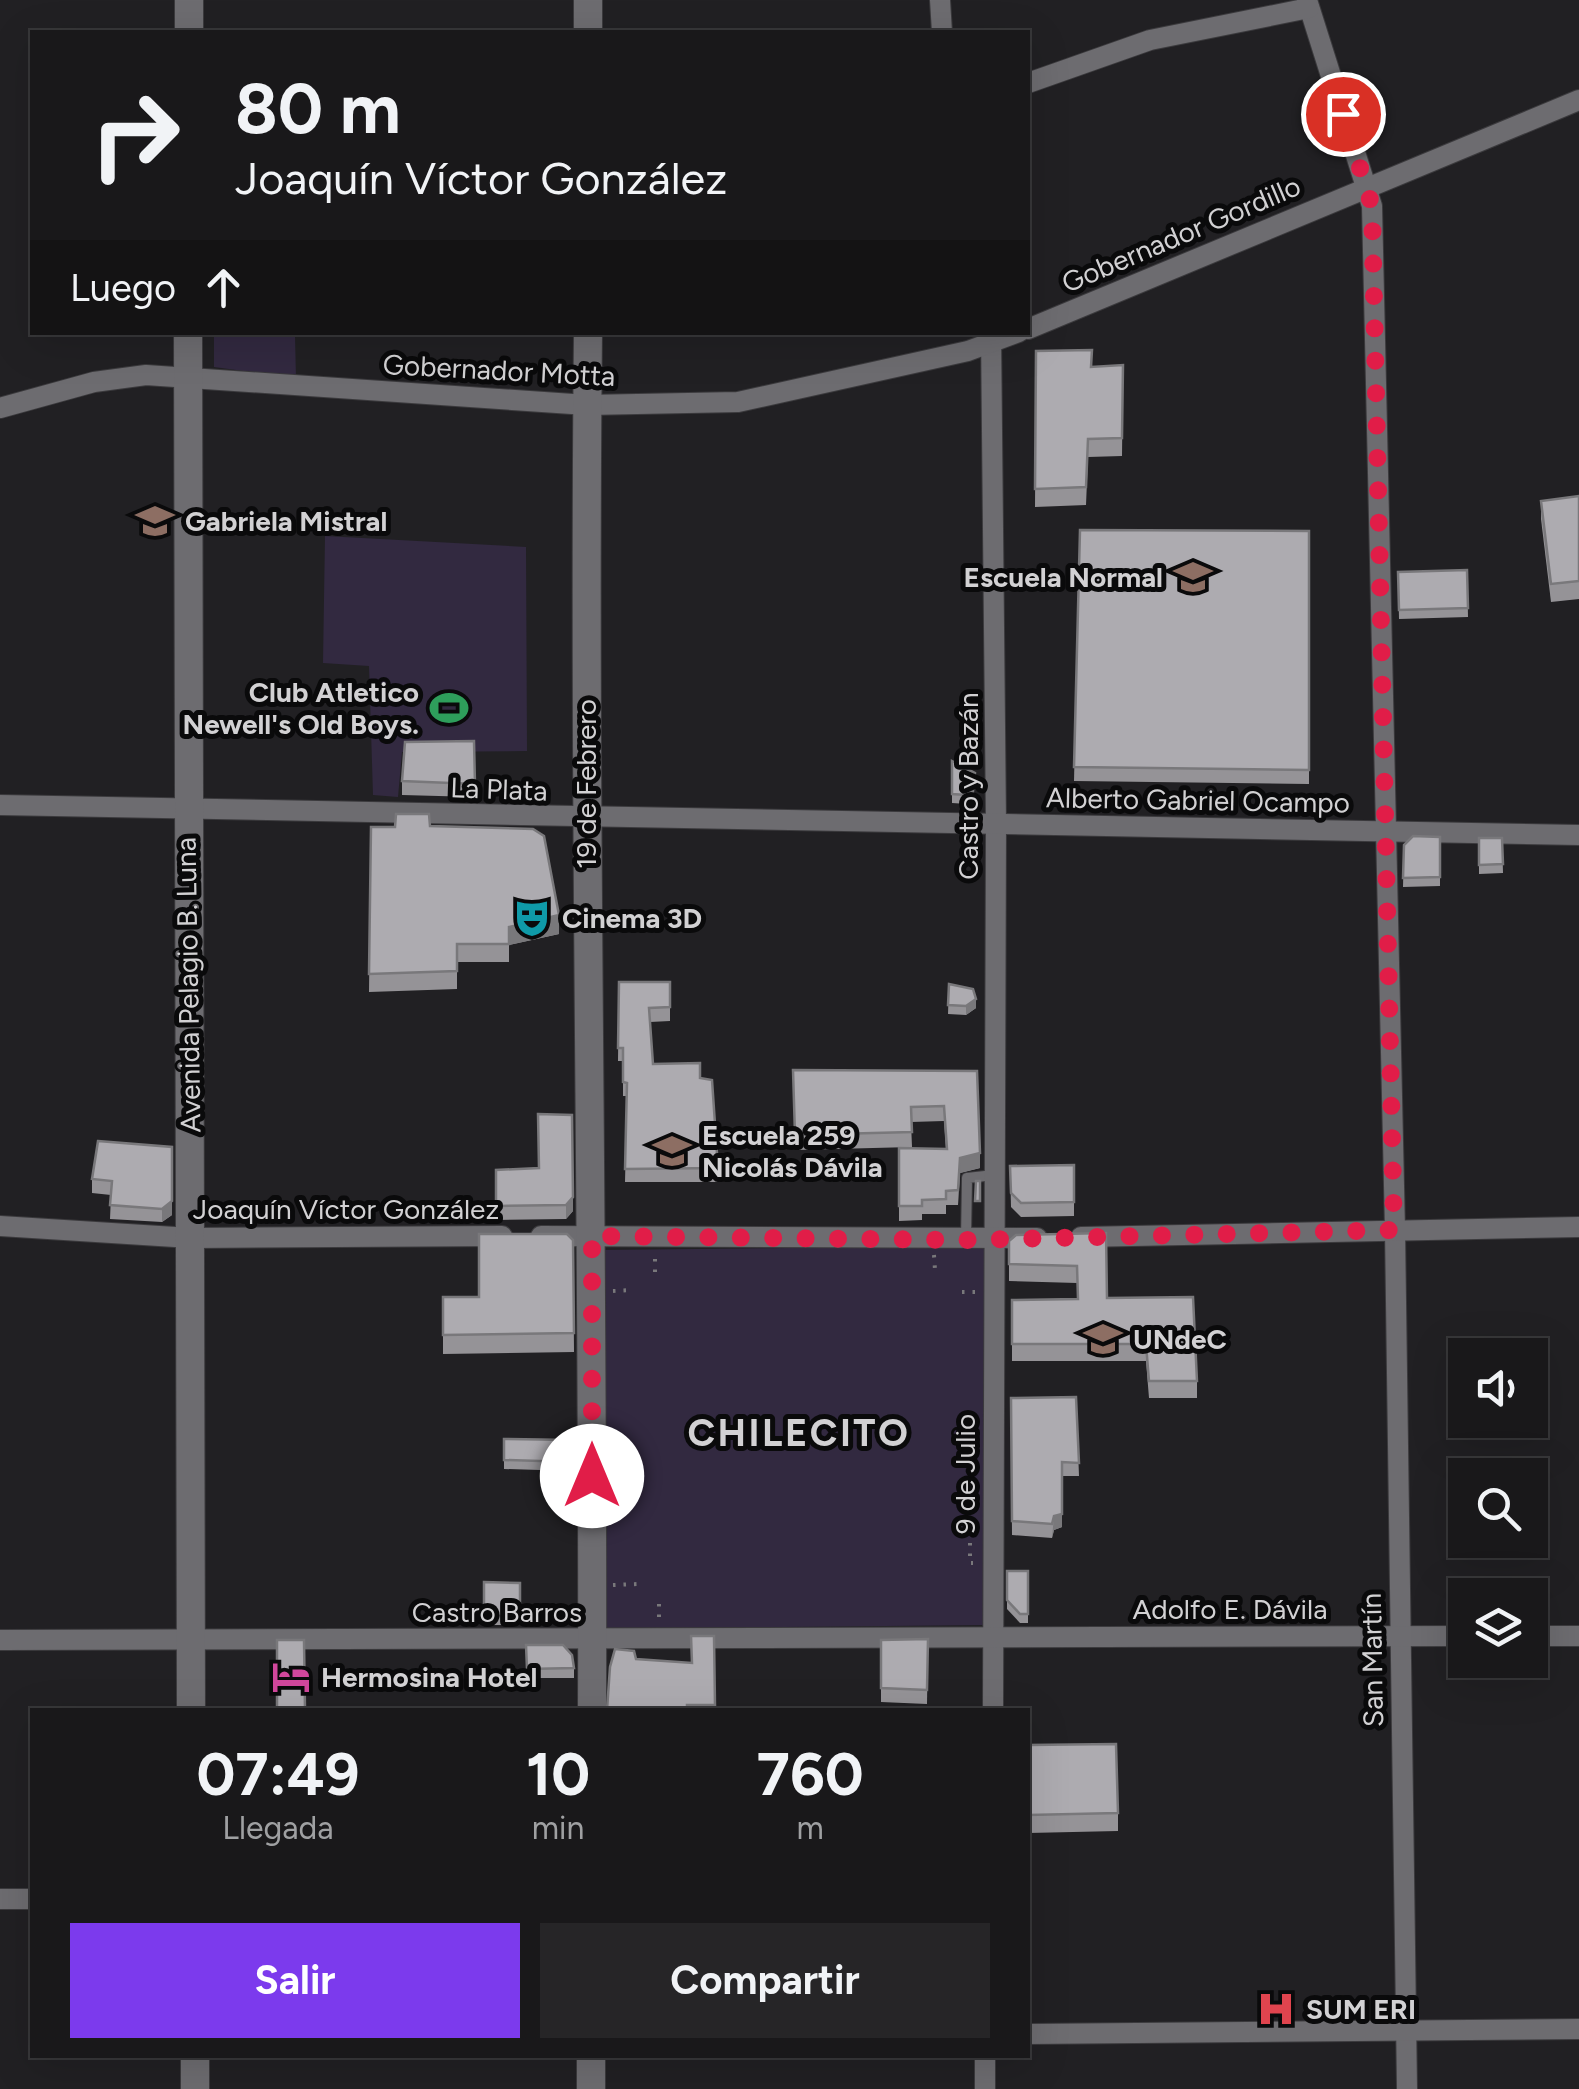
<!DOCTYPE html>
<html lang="es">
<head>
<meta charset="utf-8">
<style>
	:root { --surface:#19181a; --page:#262527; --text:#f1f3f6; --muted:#9fa0a2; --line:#373739; --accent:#7c3aed }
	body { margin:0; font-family:Figtree,sans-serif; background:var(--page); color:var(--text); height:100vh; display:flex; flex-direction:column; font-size:38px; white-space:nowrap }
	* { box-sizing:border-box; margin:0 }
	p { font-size:32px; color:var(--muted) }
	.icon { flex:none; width:55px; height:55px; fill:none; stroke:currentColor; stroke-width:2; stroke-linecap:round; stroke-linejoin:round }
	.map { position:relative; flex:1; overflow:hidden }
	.drawer { position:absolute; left:30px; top:1708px; width:1000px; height:350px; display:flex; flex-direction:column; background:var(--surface); border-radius:0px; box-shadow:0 10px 40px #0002,0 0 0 2px var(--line) }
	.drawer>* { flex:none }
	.guide { position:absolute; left:30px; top:30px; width:1000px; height:305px; border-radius:0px; box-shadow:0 10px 40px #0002,0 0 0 2px var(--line); background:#19181a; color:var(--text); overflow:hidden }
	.tools { position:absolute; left:1448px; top:1338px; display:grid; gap:20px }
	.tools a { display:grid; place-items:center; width:100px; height:100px; border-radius:0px; background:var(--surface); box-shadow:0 10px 40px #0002,0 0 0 2px var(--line); font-size:50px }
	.pin { position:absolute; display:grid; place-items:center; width:85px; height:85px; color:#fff; margin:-42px; border:5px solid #fff; border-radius:50%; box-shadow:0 2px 10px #0007 }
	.me { position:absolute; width:110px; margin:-55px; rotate:0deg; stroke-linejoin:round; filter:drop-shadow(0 0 8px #0008) }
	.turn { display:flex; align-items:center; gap:35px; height:210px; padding:0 40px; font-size:45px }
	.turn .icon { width:130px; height:130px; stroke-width:2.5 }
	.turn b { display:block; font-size:70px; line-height:85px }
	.then { display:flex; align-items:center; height:95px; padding:0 40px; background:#0003; gap:20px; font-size:38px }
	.eta { display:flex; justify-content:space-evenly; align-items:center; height:170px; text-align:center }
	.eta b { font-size:60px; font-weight:700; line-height:70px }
	.button { display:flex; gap:20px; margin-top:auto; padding:20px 40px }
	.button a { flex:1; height:115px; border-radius:0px; background:var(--accent); color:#fff; font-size:40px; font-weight:700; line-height:115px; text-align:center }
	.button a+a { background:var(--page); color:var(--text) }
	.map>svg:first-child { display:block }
</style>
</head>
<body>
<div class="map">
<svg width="1579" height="2089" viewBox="0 0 1579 2089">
	<rect width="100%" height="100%" fill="#212023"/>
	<!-- green -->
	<g fill="#322940">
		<polygon points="214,333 304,333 295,336 296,378 214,367"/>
		<polygon points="325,536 526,547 527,751 402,752 398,797 373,795 369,666 323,663"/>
		<polygon points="984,1246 987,1625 604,1629 602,1250"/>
	</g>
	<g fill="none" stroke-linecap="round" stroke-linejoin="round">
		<!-- lane casing -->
		<g stroke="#3b3a3d" stroke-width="12">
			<polyline id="lane" points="966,1239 967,1178 994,1175"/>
		</g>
		<!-- street casing -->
		<g stroke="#3b3a3d" stroke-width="22">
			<g id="street">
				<polyline points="940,0 942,32"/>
				<polyline points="1307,0 1372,206 1395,1230 1407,2089"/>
				<polyline points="1028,83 1150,40 1309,8"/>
				<polyline points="1028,329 1579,100"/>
				<polyline points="991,332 996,824 993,1710"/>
				<polyline points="0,408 94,382 146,375 587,405 738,402 968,351 1019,332"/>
				<polyline points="0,805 1579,835"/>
				<polyline points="0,1226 191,1238 502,1236"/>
				<polyline points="541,1236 1037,1238"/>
				<polyline points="1081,1237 1579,1227"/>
				<polyline points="1530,1636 1579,1636"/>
				<polyline points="0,1640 1465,1636"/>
				<polyline points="0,1899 32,1899"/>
				<polyline points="1028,2034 1579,2029"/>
				<polyline points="985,2089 985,2055"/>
			</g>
		</g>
		<!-- secondary casing -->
		<g stroke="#3b3a3d" stroke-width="30">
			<g id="secondary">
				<polyline points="588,0 588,32"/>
				<polyline points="189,32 189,0"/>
				<polyline points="188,332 191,1710"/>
				<path d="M588 332C583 792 594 1251 592 1710"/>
				<polyline points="591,2055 591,2089"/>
				<polyline points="195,2089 195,2055"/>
			</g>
		</g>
		<!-- path -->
		<g stroke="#79787b" stroke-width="4" stroke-dasharray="2.5 8" stroke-linecap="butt">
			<polyline points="934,1255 935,1270"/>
			<polyline points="655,1272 655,1257"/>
			<polyline points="613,1291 633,1290"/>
			<polyline points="962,1292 977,1292"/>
			<polyline points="961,1531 970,1531 970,1563 973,1563"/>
			<polyline points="613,1585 638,1584"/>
			<polyline points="659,1604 659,1619"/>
		</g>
		<!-- lane -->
		<use href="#lane" stroke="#6d6c70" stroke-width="10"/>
		<!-- street -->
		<use href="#street" stroke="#6d6c70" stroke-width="20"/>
		<!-- secondary -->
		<use href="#secondary" stroke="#6d6c70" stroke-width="28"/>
	</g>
	<!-- wall -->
	<g fill="#959397">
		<polygon points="1036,351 1092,367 1123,365 1122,456 1088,457 1086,505 1035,507"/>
		<polygon points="1579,496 1579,599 1551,602 1541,519 1541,501"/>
		<polygon points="1080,530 1309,531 1309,784 1074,781"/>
		<polygon points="1467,570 1468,617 1399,619 1398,572"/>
		<polygon points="474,741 475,797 402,795 402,781"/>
		<polygon points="952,761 975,773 974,795 967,804 952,803"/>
		<polygon points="430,826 559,934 509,945 509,962 457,962 457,989 369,992 371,827"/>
		<polygon points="1440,837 1440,886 1403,887 1404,845"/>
		<polygon points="1479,838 1502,838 1503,873 1479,874"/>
		<polygon points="619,982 670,982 670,1021 650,1022 653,1064 700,1078 718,1168 718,1182 625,1182 627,1096 623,1096 623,1061 618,1061"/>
		<polygon points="949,984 976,1008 966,1015 948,1014"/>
		<polygon points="793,1070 977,1071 980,1168 960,1173 958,1205 946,1205 946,1214 922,1214 922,1220 899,1221 899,1148 946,1149 944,1121 911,1122 912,1147 795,1150"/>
		<polygon points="98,1141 172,1215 162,1222 110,1219 111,1195 92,1193 92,1179"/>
		<polygon points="1074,1165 1074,1216 1021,1217 1011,1207 1010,1166"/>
		<polygon points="539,1168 573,1211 566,1219 496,1220 496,1170"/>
		<polygon points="1106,1233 1107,1298 1197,1381 1197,1398 1149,1398 1146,1361 1012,1361 1012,1300 1077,1299 1077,1283 1009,1281 1009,1241"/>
		<polygon points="573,1240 574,1352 443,1354 443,1297 479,1297"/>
		<polygon points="1076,1397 1079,1476 1062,1476 1062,1527 1054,1530 1052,1538 1012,1535 1011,1398"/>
		<polygon points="504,1439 572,1440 572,1471 504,1469"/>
		<polygon points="1007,1571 1028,1571 1028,1623 1020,1623 1007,1609"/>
		<polygon points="484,1582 520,1583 520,1625 484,1625"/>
		<polygon points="714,1636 715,1710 607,1710 636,1659 692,1663"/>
		<polygon points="928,1639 927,1704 881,1702 881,1640"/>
		<polygon points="526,1645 574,1668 574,1678 527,1678"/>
		<polygon points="1028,1745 1118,1813 1118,1831 1028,1833"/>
	</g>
	<!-- shaded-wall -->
	<g fill="#79787b">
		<polygon points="974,785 974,795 967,804 967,795"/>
		<polygon points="559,915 559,934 509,945 509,927"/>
		<polygon points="976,999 976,1008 966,1015 966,1006"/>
		<polygon points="980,1153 980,1168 960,1173 958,1205 960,1158"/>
		<polygon points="573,1197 573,1211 566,1219 566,1205"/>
		<polygon points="172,1201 172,1215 162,1222 162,1209"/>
		<polygon points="1062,1514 1062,1527 1054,1530 1052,1538 1054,1516"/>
	</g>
	<!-- building -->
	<g fill="#adabb0" stroke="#79787b" stroke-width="2.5">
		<polygon points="1092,350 1091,367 1123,365 1122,438 1088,439 1086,487 1035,489 1036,351"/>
		<polygon points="1579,496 1579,581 1551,584 1541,501"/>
		<polygon points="1080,530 1309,531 1309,770 1074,767"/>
		<polygon points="1467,570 1468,608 1399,610 1398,572"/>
		<polygon points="474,741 475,784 402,781 405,742"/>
		<polygon points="952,761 975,773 974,785 967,795 952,794"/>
		<polygon points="396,814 429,814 430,826 533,829 544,836 559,915 509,927 509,944 457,944 457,971 369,974 371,827 395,827"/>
		<polygon points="1413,836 1440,837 1440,877 1403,878 1404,845"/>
		<polygon points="1479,838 1502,838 1503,864 1479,865"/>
		<polygon points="619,982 670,982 670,1007 649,1008 653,1064 700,1063 700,1078 712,1080 718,1168 625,1169 627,1083 623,1082 623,1048 618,1048"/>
		<polygon points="949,984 973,989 976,999 966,1006 948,1005"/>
		<polygon points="793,1070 977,1071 980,1153 960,1158 958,1190 946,1191 946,1199 922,1200 922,1206 899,1206 899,1148 947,1149 944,1106 911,1107 912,1132 795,1135"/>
		<polygon points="538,1114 572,1115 573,1197 566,1205 496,1206 496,1170 539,1168"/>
		<polygon points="98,1141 172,1147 172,1201 162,1209 110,1205 112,1181 92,1179"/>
		<polygon points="1074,1165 1074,1202 1021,1203 1011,1193 1010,1166"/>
		<polygon points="976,1181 980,1181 980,1201 975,1201"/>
		<polygon points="1106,1233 1107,1298 1193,1297 1197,1381 1149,1381 1146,1344 1012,1344 1012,1300 1078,1299 1077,1266 1009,1264 1009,1241 1016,1235"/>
		<polygon points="479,1234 567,1234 573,1240 574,1333 443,1335 443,1297 479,1297"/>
		<polygon points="1076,1397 1079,1463 1062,1462 1062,1514 1054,1516 1052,1524 1012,1521 1011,1398"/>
		<polygon points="504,1439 572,1440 572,1462 504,1460"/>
		<polygon points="1007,1571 1028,1571 1028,1614 1020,1614 1007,1600"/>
		<polygon points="484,1582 520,1583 520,1616 484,1616"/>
		<polygon points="691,1636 714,1636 715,1705 687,1705 687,1710 607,1710 610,1667 615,1649 634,1651 636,1659 692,1663"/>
		<polygon points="928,1639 927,1690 881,1688 881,1640"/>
		<polygon points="277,1640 304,1640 305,1709 277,1709"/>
		<polygon points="526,1645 563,1645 572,1655 574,1668 527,1669"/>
		<polygon points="1116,1744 1118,1813 1028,1815 1028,1745"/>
	</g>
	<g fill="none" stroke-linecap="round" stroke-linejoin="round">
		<!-- route -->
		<polyline stroke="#e11d48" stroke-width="18" stroke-dasharray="0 32.4" points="592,1476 592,1236 966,1240 1394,1230 1372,206 1343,114"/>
	</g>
	<!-- icons -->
	<defs>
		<g id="school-bare" transform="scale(3)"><path d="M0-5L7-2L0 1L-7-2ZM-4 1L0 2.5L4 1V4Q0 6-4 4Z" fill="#8d6e63" stroke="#0a0a0b" stroke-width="2.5" paint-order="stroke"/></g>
		<g id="stadium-bare" transform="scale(3)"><path d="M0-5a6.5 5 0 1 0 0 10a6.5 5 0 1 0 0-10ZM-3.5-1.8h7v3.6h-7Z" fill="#2e9e5b" stroke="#0a0a0b" stroke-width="2.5" paint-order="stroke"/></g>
		<g id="theatre-bare" transform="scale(3)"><path d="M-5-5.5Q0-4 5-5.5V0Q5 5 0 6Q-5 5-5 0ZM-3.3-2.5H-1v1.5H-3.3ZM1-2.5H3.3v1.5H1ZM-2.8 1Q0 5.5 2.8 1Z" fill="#0f9aa8" stroke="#0a0a0b" stroke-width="2.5" paint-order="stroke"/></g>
		<g id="university-bare" transform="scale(3)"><path d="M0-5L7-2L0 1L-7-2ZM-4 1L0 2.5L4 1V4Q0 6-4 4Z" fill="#8d6e63" stroke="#0a0a0b" stroke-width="2.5" paint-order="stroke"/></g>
		<g id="hotel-bare" transform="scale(3)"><path d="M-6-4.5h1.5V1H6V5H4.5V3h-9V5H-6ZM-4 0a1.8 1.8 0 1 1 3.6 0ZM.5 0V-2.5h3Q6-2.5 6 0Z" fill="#d1479c" stroke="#0a0a0b" stroke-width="2.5" paint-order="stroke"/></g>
		<g id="hospital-bare" transform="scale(3)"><path d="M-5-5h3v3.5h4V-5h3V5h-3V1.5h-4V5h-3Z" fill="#e0444e" stroke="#0a0a0b" stroke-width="2.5" paint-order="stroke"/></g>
	</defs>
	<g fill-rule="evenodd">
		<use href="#school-bare" x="155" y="521"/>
		<use href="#school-bare" x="1193" y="577"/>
		<use href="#stadium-bare" x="449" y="708"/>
		<use href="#theatre-bare" x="532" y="918"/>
		<use href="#school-bare" x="672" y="1151"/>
		<use href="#university-bare" x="1103" y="1339"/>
		<use href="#hotel-bare" x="291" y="1677"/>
		<use href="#hospital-bare" x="1276" y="2009"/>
	</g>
	<g text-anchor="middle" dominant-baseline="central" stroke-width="10" stroke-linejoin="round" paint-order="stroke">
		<!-- street labels -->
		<g font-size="28" fill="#d2d1d3" stroke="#0a0a0b">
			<text transform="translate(1181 234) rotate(-23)">Gobernador Gordillo</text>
			<text transform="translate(499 370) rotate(3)">Gobernador Motta</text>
			<text transform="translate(586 784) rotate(-90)">19 de Febrero</text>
			<text transform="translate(968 786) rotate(-90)">Castro y Bazán</text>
			<text transform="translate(499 789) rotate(2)">La Plata</text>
			<text transform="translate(1198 800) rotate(1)">Alberto Gabriel Ocampo</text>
			<text transform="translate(188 985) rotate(-91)">Avenida Pelagio B. Luna</text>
			<text x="346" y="1209">Joaquín Víctor González</text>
			<text transform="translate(965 1474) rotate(-90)">9 de Julio</text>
			<text x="1230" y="1609">Adolfo E. Dávila</text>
			<text x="497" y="1612">Castro Barros</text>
			<text transform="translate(1372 1660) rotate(-91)">San Martín</text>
		</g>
		<!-- poi labels -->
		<g font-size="28" font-weight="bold" fill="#d2d1d3" stroke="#0a0a0b" text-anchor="start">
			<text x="185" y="521">Gabriela Mistral</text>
			<text x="1163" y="577" text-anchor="end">Escuela Normal</text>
			<text x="419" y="692" text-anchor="end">Club Atletico<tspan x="419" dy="32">Newell's Old Boys.</tspan></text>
			<text x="562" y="918">Cinema 3D</text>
			<text x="702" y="1135">Escuela 259<tspan x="702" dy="32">Nicolás Dávila</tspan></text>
			<text x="1133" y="1339">UNdeC</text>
			<text x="321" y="1677">Hermosina Hotel</text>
			<text x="1306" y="2009">SUM ERI</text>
		</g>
		<!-- district labels -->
		<g font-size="38" font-weight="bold" letter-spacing="2.5" fill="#d2d1d3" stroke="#0a0a0b">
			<text x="799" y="1433">CHILECITO</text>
		</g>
	</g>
</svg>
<div class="tools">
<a><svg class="icon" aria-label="sound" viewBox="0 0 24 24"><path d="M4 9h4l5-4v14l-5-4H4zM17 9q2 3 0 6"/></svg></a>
<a><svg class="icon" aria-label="search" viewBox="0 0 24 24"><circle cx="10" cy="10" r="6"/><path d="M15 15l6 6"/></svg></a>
<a><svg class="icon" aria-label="layers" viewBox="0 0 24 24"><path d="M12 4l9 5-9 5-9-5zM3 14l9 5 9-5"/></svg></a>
</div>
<div class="pin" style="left:1343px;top:114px;background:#d93025"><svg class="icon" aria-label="arrive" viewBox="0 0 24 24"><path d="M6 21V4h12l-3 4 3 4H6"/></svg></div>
<svg class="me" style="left:592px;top:1476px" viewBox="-20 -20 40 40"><circle r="19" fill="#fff"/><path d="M0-13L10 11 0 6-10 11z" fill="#e11d48"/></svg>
<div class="guide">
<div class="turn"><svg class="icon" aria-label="right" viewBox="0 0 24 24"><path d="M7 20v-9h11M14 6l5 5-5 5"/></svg><div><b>80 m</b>Joaquín Víctor González</div></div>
<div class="then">Luego<svg class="icon" aria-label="ahead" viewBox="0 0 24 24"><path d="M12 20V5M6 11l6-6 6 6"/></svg></div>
</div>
<section class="drawer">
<div class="eta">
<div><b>07:49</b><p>Llegada</p></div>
<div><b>10</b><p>min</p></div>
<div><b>760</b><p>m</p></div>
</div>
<div class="button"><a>Salir</a><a>Compartir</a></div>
</section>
</div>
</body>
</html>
